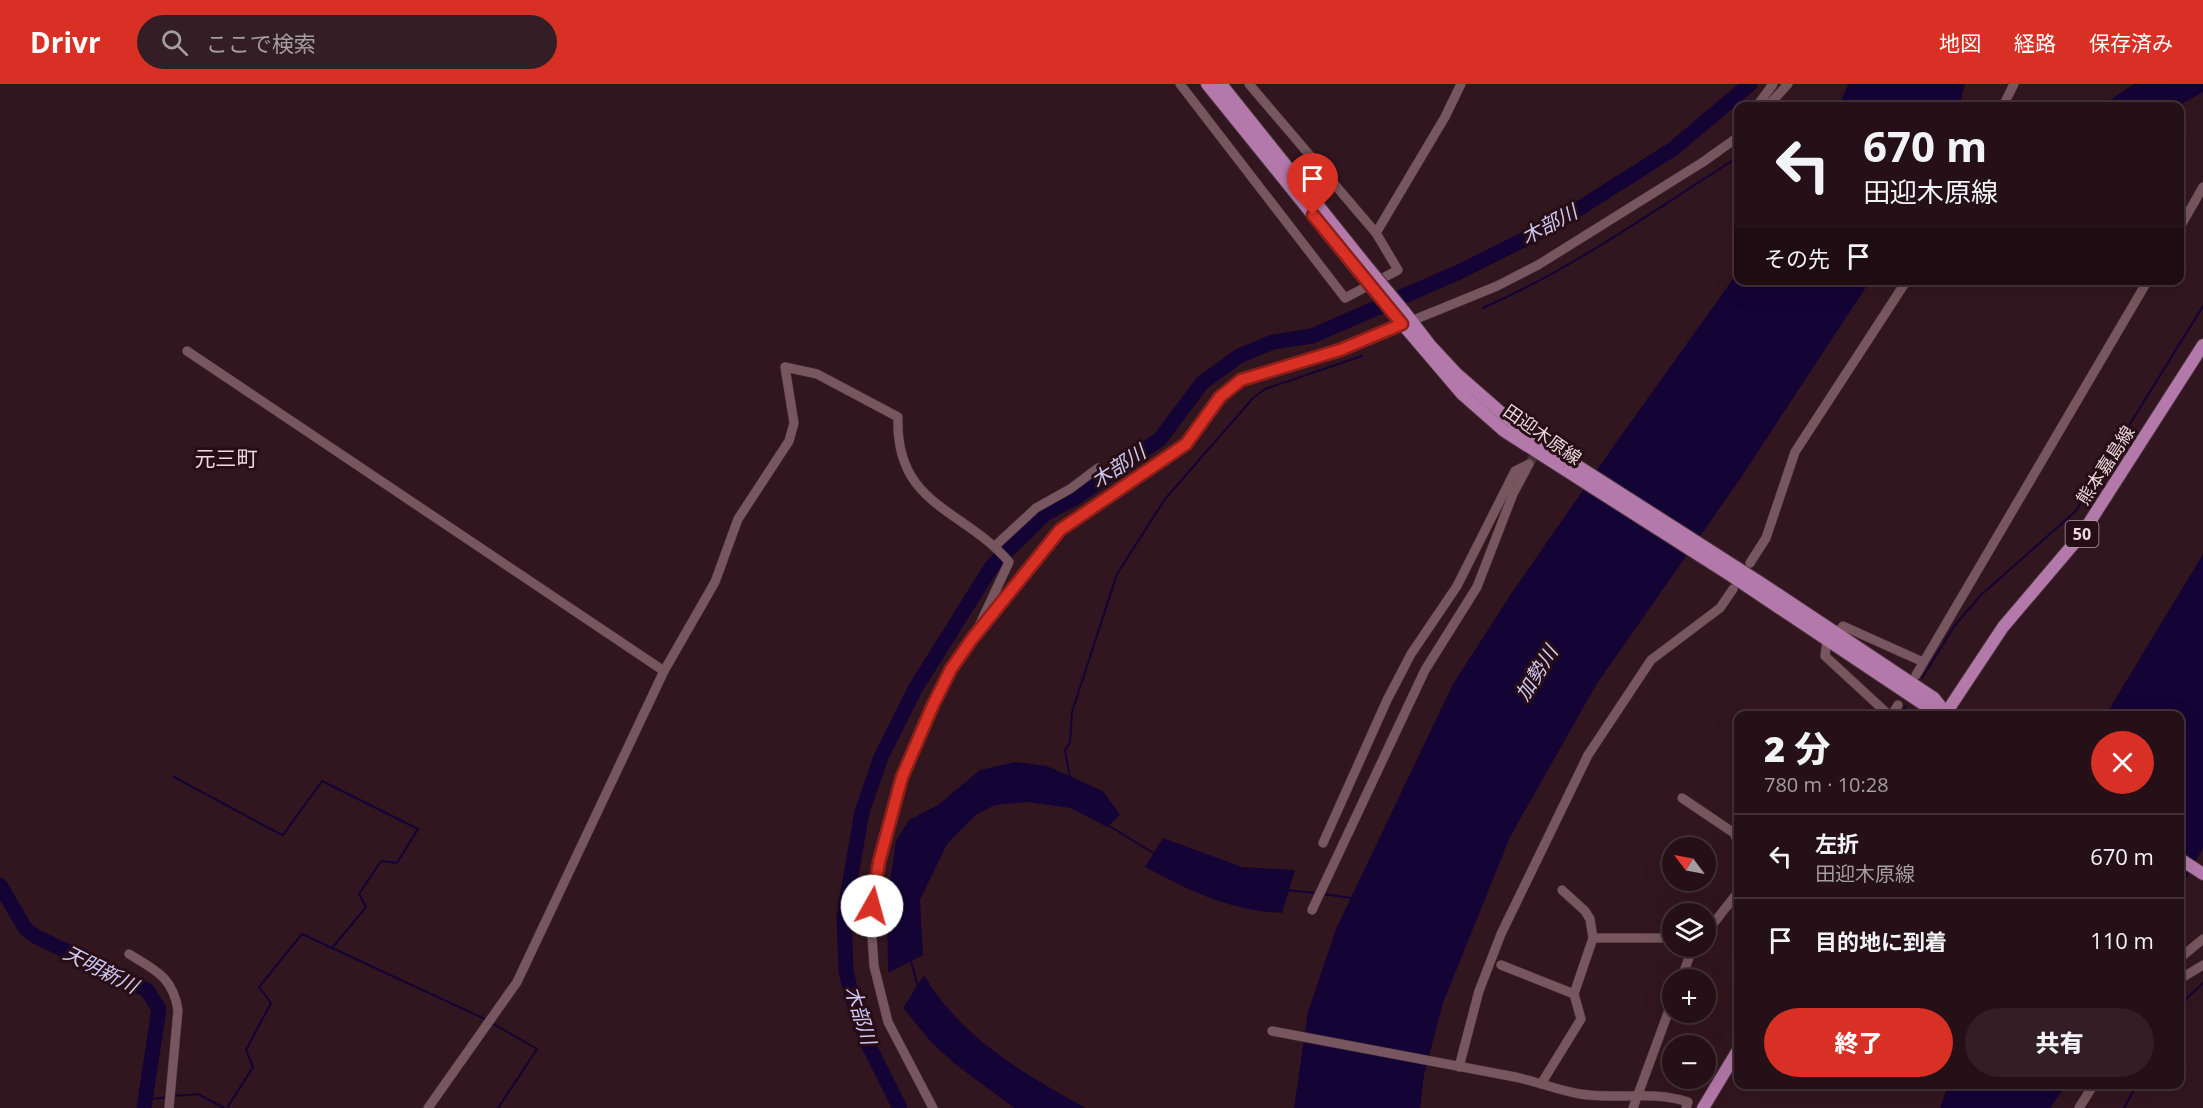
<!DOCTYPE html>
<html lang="ja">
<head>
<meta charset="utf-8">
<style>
	:root { --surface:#261017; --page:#321e24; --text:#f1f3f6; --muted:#a49da1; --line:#423036; --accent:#d93025 }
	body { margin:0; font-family:"Open Sans","Noto Sans JP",sans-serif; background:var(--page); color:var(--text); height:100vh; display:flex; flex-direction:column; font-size:22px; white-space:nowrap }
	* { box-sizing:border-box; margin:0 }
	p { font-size:20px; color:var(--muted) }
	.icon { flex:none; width:33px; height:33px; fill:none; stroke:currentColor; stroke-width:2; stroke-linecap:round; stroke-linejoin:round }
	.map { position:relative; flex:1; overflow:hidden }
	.drawer { position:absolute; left:1734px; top:627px; width:450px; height:378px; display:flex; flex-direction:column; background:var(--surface); border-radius:12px; box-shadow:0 6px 24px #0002,0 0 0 2px var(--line) }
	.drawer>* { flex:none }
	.guide { position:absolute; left:1734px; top:18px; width:450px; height:183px; border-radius:12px; box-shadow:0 6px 24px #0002,0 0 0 2px var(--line); background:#261017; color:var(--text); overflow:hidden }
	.needle { width:39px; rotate:302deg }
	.controls { position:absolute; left:1662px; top:753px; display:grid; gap:12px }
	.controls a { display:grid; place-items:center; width:54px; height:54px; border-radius:50%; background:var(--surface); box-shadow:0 6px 24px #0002,0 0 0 2px var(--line); font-size:30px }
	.pin { position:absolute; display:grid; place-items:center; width:51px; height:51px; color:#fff; margin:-62px -26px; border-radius:50% 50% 50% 0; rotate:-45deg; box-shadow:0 0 6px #0007 }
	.pin .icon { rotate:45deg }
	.me { position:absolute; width:66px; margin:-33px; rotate:7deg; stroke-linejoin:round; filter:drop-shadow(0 0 4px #0008) }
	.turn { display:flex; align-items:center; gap:21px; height:126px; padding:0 30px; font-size:27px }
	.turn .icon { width:78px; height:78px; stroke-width:2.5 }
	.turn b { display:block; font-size:42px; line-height:51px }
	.then { display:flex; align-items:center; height:57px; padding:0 30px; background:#0003; gap:12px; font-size:22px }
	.round { display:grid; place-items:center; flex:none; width:63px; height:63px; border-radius:32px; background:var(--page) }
	.headline { display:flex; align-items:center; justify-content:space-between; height:102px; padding:0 30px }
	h1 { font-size:36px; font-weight:800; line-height:45px }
	.button { display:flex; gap:12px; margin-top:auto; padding:12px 30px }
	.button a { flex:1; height:69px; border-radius:36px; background:var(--accent); color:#fff; font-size:24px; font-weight:800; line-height:69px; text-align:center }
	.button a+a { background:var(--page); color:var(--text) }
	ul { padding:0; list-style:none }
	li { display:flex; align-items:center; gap:18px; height:84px; padding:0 30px; border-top:2px solid var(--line) }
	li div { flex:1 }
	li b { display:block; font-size:22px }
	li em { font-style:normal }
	header { display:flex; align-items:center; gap:36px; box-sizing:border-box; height:84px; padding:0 30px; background:var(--accent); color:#fff }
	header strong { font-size:28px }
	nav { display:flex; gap:33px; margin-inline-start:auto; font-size:21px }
	.search { width:420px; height:54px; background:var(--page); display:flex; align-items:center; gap:15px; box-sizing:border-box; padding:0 21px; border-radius:33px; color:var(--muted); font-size:22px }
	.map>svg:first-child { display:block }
</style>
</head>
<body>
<header>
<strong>Drivr</strong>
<div class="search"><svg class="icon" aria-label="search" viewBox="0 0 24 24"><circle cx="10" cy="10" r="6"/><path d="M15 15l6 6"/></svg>ここで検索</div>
<nav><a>地図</a><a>経路</a><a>保存済み</a></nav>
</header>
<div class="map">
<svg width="2203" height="1024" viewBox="0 0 2203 1024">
	<rect width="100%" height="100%" fill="#32161f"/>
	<!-- water -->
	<g fill="#140335">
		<polygon points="1848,0 1965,0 1959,22 1839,22"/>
		<polygon points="2134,0 2203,0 2203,8 2178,22 2101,22"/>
		<polygon points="1738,188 1738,196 1870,197 1740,395 1596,601 1510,753 1443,919 1424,991 1420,1024 1294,1024 1308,928 1336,845 1453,600 1511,510 1615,360"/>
		<polygon points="2203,470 2203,764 2180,806 2180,632 2105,632"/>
		<polygon points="1016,678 1047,682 1103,707 1120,731 1107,743 1071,724 1028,718 995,721 977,730 947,760 920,816 923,871 888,889 887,817 896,757 909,736 938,721 980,686"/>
		<path d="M1163 754 1242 783 1295 786 1282 829C1228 826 1193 808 1145 783Z"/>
		<path d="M924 891C960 953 1024 990 1086 1024H1014L955 980 931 958 903 924Z"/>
		<polygon points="1948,1001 1948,1000 2066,1001 2050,1024 1940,1024"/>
	</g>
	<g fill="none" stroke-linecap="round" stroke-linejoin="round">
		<!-- stream -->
		<g stroke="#140335" stroke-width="2">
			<path d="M1483 224C1574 184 1655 126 1738 73"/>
			<polyline points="1922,594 1955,541 1981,511 2076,427 2203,222"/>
			<polyline points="1900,632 1906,622"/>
			<polyline points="174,693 280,750 283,751 322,697 418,745 397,779 381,777 359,810 366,823 333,863"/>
			<polyline points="1070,694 1065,666 1070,659 1072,628 1117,490 1165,415 1254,313 1265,305 1362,272"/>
			<polyline points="1106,740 1155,770"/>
			<polyline points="1286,806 1316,809"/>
			<polyline points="1322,810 1352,814"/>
			<polyline points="911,877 918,903"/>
			<polyline points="2180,927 2187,914 2203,899"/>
			<polyline points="492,939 537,965 498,1024"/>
			<polyline points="174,1012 198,1010 224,1024"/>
			<polyline points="144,1016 168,1013"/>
			<polyline points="227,1024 253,983 246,966 271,919 259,903 302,850 487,936"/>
			<polyline points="2124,1024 2137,1000"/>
		</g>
		<!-- river -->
		<g stroke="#140335" stroke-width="15">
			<polyline points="0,801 25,844 35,852 147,906 159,925 144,1024"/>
			<polyline points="900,1024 866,956 851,908 846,887 844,833 847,814 862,728 881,673 915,605 992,482 1045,430 1075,414 1160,355 1202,299 1239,272 1273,258 1312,252 1459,188 1553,141 1673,65 1750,0"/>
		</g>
		<!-- minor-tunnel -->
		<polyline stroke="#4e333c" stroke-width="9" stroke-dasharray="9 4.5" stroke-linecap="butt" points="1529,380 1548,352"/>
		<!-- minor casing -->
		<g stroke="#473138" stroke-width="10">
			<g id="minor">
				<polyline points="1180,0 1345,214 1398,186 1376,149 1249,0"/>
				<polyline points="1757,22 1773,0"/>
				<polyline points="1768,22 1788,0"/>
				<polyline points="2003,22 2014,0"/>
				<polyline points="2180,143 2203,103"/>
				<polyline points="1376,149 1445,33 1461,0"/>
				<polyline points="187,267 664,587"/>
				<polyline points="995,462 1036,424 1070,405 1098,384"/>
				<polyline points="1750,479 1766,454 1795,368 1907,196"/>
				<polyline points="1836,551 1843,542 1923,578"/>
				<polyline points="1827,557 1825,572 1890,632"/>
				<polyline points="1916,591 2148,196"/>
				<polyline points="1891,632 1898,621"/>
				<polyline points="1682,714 1734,749 1738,758"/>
				<polyline points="1323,759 1387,616 1411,570 1457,502 1515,387 1529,380"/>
				<polyline points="1562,806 1585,827 1590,835 1593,854"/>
				<polyline points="1312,826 1425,586 1477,503 1513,410 1529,380"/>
				<polyline points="1706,849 1738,808"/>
				<path d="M129 870C155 886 173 893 178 926L169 1024"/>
				<polyline points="2180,874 2203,855"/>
				<polyline points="1501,881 1574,910"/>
				<polyline points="2180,895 2203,881"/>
				<polyline points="1681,896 1693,862"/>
				<path d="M1272 947C1351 962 1431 977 1510 992 1534 996 1556 1006 1580 1010 1617 1016 1654 1006 1688 1018L1686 1024"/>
				<polyline points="1459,983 1479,907 1501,850 1588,671 1651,576 1720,524 1733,505"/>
				<polyline points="1541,1000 1581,935 1574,910 1593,854 1672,854"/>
				<path d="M428 1024 517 898 664 587 715 498 738 435 789 357 794 339 785 283 817 290 898 333C895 422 963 424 1009 478L979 542"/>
				<polyline points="933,1024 888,938 874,882 871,838 879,778 902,693 952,585 972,555 1061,446 1186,360 1220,313 1241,296 1340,266 1497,202 1538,181 1703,78 1738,53"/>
				<polyline points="1633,1024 1672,918"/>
				<polyline points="2079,1024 2094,1000"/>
			</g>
		</g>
		<!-- major casing -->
		<g stroke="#473138" stroke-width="14">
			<g id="major">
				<polyline points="1207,0 1358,187"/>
				<polyline points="1221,0 1365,180"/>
				<polyline points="1403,226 1430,261 1457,290 1520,345 1761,499 1934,614 1946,629"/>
				<polyline points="1393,229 1462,310 1504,347 1730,491 1929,624 1951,632"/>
				<polyline points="1944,632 2003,543 2082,450 2203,261"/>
				<polyline points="2180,775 2203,790"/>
				<polyline points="1703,1024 1738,966"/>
			</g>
		</g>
		<!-- minor -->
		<use href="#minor" stroke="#77565f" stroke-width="9"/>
		<!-- major -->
		<use href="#major" stroke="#b479ab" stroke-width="12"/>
		<!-- major-bridge casing -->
		<g stroke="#473138" stroke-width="14" stroke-linecap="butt">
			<g id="major-bridge">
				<polyline points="1365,180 1403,226"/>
				<polyline points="1358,187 1393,229"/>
			</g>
		</g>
		<!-- major-bridge -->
		<use href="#major-bridge" stroke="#b479ab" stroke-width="12"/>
	</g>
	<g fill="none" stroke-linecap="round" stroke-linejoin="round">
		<!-- route casing -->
		<g stroke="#8d1f18" stroke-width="15">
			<polyline id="route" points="872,822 879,778 902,693 933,621 951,585 972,555 1060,446 1186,360 1220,313 1241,296 1340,266 1402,240 1313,131"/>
		</g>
		<!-- route -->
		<use href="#route" stroke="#d93025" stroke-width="10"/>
	</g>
	<g text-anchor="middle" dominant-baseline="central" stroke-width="6" stroke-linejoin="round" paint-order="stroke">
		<!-- shield labels -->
		<rect fill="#270d16" stroke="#b29ca2" stroke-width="1.5" x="2065.5" y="437" width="33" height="26" rx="4.5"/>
		<g font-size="16" font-weight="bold" fill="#edd9de">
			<text x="2082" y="450">50</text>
		</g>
		<!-- street labels -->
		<g font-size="18" fill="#edd9de" stroke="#270d16">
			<text transform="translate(1543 350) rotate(35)">田迎木原線</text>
			<text transform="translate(2105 381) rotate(-57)">熊本嘉島線</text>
		</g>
		<!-- water labels -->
		<g font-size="20" font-style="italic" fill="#cec9f2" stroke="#270d16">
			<text transform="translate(1549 140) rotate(-28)">木部川</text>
			<text transform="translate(1118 382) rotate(-33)">木部川</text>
			<text transform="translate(1536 589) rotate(-58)">加勢川</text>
			<text transform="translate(101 885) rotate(27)">天明新川</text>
			<text transform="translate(861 931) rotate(73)">木部川</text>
		</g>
		<!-- quarter labels -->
		<g font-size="21" fill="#edd9de" stroke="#270d16">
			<text x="226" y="374">元三町</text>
		</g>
	</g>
</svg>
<div class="controls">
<a><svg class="needle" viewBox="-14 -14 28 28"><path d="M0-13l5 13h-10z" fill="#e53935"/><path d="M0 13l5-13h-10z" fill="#a49da1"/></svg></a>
<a><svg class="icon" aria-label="layers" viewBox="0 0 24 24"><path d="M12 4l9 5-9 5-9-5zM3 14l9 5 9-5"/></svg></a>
<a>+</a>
<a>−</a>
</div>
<div class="pin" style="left:1313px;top:131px;background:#d93025"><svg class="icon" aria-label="arrive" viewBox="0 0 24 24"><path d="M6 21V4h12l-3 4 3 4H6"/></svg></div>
<svg class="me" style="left:872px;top:822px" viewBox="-20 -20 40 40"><circle r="19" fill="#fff"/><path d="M0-13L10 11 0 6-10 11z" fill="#d93025"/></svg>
<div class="guide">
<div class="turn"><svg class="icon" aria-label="left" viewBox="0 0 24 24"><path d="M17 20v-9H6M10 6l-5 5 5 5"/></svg><div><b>670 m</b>田迎木原線</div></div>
<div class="then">その先<svg class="icon" aria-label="arrive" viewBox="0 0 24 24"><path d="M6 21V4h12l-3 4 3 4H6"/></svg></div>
</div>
<section class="drawer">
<div class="headline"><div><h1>2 分</h1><p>780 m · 10:28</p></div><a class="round" style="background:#d93025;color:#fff"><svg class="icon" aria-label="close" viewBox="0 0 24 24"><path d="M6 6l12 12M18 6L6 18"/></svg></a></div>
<ul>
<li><svg class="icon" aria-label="left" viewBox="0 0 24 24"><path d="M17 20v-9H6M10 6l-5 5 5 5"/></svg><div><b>左折</b><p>田迎木原線</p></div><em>670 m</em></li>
<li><svg class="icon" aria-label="arrive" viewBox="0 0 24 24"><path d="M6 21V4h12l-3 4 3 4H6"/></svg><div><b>目的地に到着</b></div><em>110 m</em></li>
</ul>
<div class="button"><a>終了</a><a>共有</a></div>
</section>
</div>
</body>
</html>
